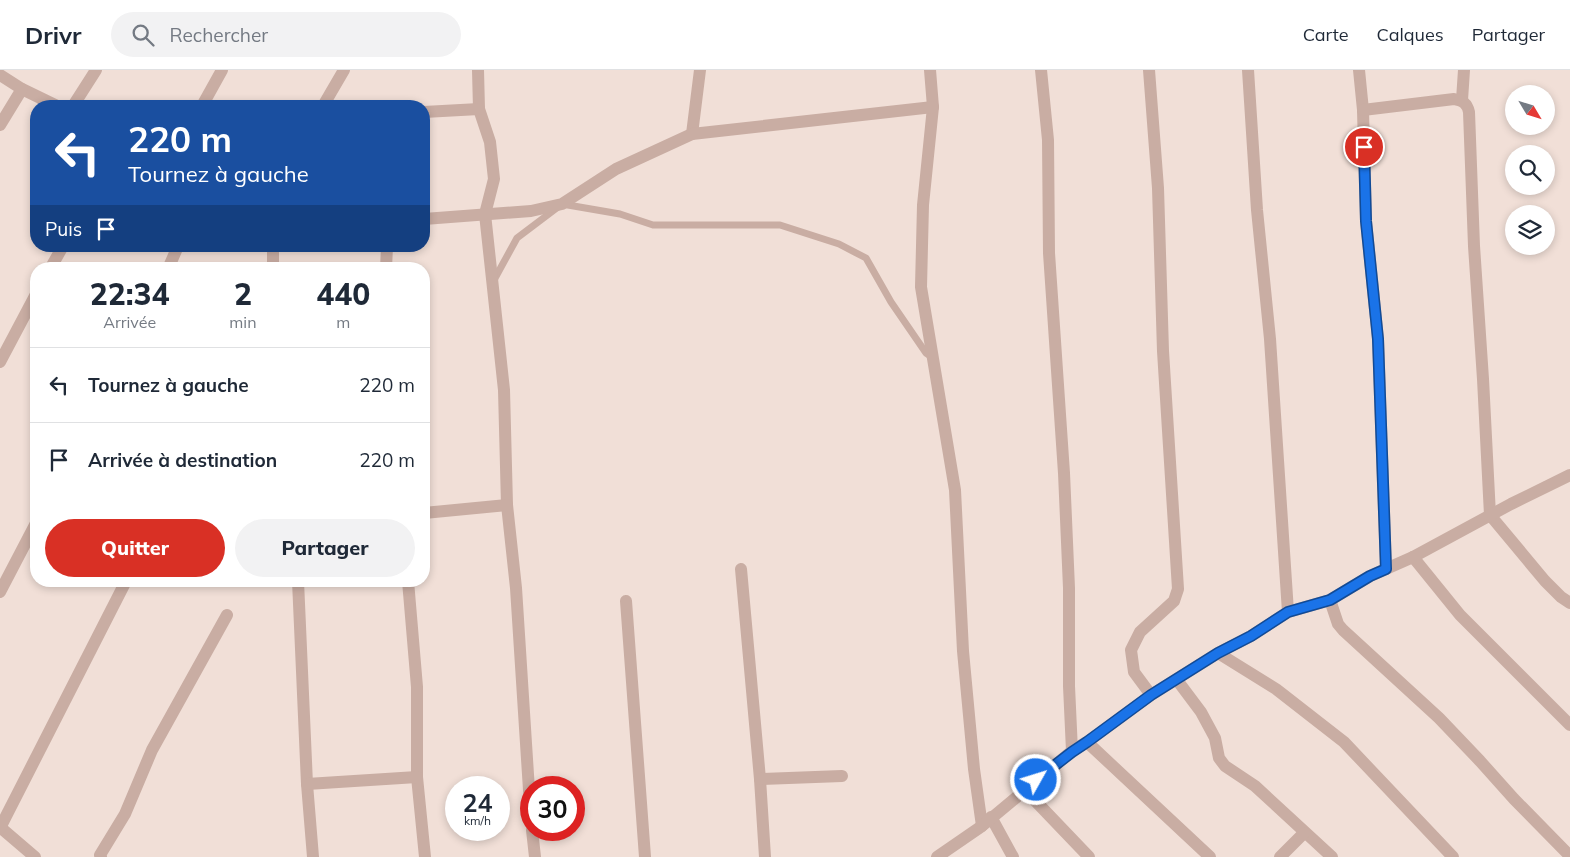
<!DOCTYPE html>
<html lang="fr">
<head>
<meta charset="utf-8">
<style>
	:root { --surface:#fff; --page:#f2f2f3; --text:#1f2937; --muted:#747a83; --line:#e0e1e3; --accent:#d93025 }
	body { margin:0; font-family:Mulish,sans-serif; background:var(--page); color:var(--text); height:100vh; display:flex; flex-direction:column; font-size:19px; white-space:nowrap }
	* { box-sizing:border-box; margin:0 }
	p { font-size:16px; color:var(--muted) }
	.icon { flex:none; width:28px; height:28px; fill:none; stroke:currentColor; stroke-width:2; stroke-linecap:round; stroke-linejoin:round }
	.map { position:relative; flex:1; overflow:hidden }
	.details { position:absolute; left:30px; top:192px; width:400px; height:325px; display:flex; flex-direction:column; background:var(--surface); border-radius:20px; box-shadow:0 2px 8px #0003 }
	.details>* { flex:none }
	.banner { position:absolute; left:30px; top:30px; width:400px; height:152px; border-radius:20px; box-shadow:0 2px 8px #0003; background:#1a4fa0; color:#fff; overflow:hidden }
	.needle { width:32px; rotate:128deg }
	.tools { position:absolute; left:1505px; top:15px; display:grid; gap:10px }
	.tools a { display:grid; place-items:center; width:50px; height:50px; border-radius:50%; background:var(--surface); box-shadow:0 2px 8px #0003; font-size:25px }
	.speed { position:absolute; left:445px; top:706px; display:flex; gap:10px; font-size:25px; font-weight:700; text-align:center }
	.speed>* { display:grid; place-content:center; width:65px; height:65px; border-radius:50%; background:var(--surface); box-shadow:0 2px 8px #0003; line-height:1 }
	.speed small { font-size:12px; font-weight:400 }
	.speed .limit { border:8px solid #d22; background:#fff; color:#111 }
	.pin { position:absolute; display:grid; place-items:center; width:42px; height:42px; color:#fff; margin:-21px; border:2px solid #fff; border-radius:50%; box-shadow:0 1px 5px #0007 }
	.me { position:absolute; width:55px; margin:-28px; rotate:51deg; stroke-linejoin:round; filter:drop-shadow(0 0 4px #0008) }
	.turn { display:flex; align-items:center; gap:18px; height:105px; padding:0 15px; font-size:22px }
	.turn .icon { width:65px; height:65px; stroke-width:2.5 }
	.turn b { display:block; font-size:35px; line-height:42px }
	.then { display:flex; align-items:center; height:48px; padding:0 15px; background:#0003; gap:10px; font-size:19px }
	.eta { display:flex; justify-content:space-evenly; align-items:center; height:85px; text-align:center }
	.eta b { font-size:30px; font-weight:800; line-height:35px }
	.action { display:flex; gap:10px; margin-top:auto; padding:10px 15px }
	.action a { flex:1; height:58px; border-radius:30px; background:var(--accent); color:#fff; font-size:20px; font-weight:800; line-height:58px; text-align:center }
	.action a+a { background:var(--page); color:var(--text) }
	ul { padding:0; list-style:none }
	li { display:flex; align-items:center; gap:15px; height:75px; padding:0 15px; border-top:1px solid var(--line) }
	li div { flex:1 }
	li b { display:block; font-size:19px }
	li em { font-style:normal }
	header { display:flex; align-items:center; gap:30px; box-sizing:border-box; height:70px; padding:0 25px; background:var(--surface); border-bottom:1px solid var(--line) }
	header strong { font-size:24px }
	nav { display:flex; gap:28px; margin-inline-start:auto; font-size:18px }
	.search { width:350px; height:45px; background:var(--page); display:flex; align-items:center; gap:12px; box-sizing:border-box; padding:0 18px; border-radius:28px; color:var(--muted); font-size:19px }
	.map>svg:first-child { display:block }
</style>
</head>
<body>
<header>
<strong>Drivr</strong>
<div class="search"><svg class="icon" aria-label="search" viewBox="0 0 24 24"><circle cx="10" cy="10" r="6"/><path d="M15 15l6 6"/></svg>Rechercher</div>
<nav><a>Carte</a><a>Calques</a><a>Partager</a></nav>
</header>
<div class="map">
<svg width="1570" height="787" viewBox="0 0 1570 787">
	<rect width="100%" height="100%" fill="#f1dfd7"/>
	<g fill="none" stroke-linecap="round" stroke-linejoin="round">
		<!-- service -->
		<polyline stroke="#c9ada3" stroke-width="7" points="494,210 517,168 562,134 620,144 653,155 780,155 839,174 866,188 891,232 926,283 932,287"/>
		<!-- minor -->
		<g stroke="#c9ada3" stroke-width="12">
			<polyline points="478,0 479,39 490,72 494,109 485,144 504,320 507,435 516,518 531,751"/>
			<polyline points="930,0 933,37 923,135 921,217 955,420 963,581 974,699 982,756"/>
			<polyline points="1041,0 1048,70 1049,183 1064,403 1069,518 1069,616 1072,681"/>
			<polyline points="1149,0 1158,118 1163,281 1178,519 1174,531 1140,562 1131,580 1134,602 1151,625"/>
			<polyline points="1248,0 1257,140 1270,269 1288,542"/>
			<polyline points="1359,0 1363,40 1366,151 1378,269 1386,499"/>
			<polyline points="0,5 22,19 57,36"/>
			<polyline points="1462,30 1464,0"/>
			<polyline points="73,36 96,0"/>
			<polyline points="202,36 222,0"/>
			<polyline points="323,36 344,0"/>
			<path d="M1363 40 1454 29C1463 31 1467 33 1469 42L1474 176 1483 309 1490 445 1545 511 1561 527 1570 533"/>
			<polyline points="424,42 479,39"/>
			<polyline points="0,55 22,19"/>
			<polyline points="692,64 700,0"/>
			<polyline points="424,149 531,141 562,134 616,99 692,64 933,37"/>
			<polyline points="273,176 273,199"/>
			<polyline points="50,199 63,176"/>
			<polyline points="168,199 178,176"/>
			<polyline points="386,199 387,176"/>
			<polyline points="0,292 36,224"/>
			<polyline points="424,443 507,435"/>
			<polyline points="1413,487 1460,545 1570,655"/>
			<polyline points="741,499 760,709 765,787"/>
			<polyline points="298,511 307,714 313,787"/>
			<polyline points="408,511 417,617 417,707 425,787"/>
			<polyline points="0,522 36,453"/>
			<polyline points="1330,530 1338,554 1343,560 1439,648 1480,691 1514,729 1570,786"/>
			<polyline points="626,531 645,787"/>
			<polyline points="1218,583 1276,619 1344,672 1453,787"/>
			<polyline points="1177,610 1201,642 1215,668 1219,688 1225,696 1255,716 1332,787"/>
			<polyline points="1087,672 1210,787"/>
			<polyline points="760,709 842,706"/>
			<polyline points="307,714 417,707"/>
			<polyline points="1024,719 1089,787"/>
			<polyline points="991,747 1013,787"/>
			<polyline points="0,757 35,787"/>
			<polyline points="0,758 126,511"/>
			<polyline points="532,760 535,787"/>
			<polyline points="101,787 100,785 125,744 152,680 227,545"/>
			<polyline points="937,787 982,756 1072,681 1087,672 1151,625 1218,583 1251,566 1288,542 1330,530 1370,506 1413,487 1511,434 1570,405"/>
			<polyline points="1280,787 1304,763"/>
		</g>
	</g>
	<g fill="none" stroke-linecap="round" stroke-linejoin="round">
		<!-- route casing -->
		<g stroke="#114b97" stroke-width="12">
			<polyline id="route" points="1036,710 1072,682 1087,672 1151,625 1218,583 1251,566 1288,542 1330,530 1370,506 1386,499 1378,269 1366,151 1364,77"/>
		</g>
		<!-- route -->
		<use href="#route" stroke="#1a73e8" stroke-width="9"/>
	</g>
</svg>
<div class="tools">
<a><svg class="needle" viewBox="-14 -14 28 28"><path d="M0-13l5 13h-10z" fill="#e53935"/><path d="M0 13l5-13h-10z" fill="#747a83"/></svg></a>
<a><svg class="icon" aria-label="search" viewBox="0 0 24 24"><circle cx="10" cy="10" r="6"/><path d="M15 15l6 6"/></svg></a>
<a><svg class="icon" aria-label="layers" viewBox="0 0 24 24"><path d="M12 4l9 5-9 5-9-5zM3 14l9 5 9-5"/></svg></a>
</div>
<div class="speed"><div>24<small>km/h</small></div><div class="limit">30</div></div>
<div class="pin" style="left:1364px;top:77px;background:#d93025"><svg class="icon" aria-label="arrive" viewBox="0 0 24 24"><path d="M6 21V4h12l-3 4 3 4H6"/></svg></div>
<svg class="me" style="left:1036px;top:710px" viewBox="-20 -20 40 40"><circle r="17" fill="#1a73e8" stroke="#fff" stroke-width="3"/><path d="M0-11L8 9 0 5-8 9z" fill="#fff"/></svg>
<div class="banner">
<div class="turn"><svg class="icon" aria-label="left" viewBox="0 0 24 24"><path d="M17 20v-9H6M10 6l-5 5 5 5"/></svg><div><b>220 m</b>Tournez à gauche</div></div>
<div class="then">Puis<svg class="icon" aria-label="arrive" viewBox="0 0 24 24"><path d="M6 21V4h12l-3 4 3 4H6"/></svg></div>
</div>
<section class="details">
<div class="eta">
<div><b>22:34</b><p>Arrivée</p></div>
<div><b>2</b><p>min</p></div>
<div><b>440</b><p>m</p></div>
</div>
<ul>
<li><svg class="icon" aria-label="left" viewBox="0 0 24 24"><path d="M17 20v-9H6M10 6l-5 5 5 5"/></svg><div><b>Tournez à gauche</b></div><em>220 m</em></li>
<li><svg class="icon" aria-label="arrive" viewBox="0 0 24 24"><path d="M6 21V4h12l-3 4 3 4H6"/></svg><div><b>Arrivée à destination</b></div><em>220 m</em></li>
</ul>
<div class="action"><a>Quitter</a><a>Partager</a></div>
</section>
</div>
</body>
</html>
